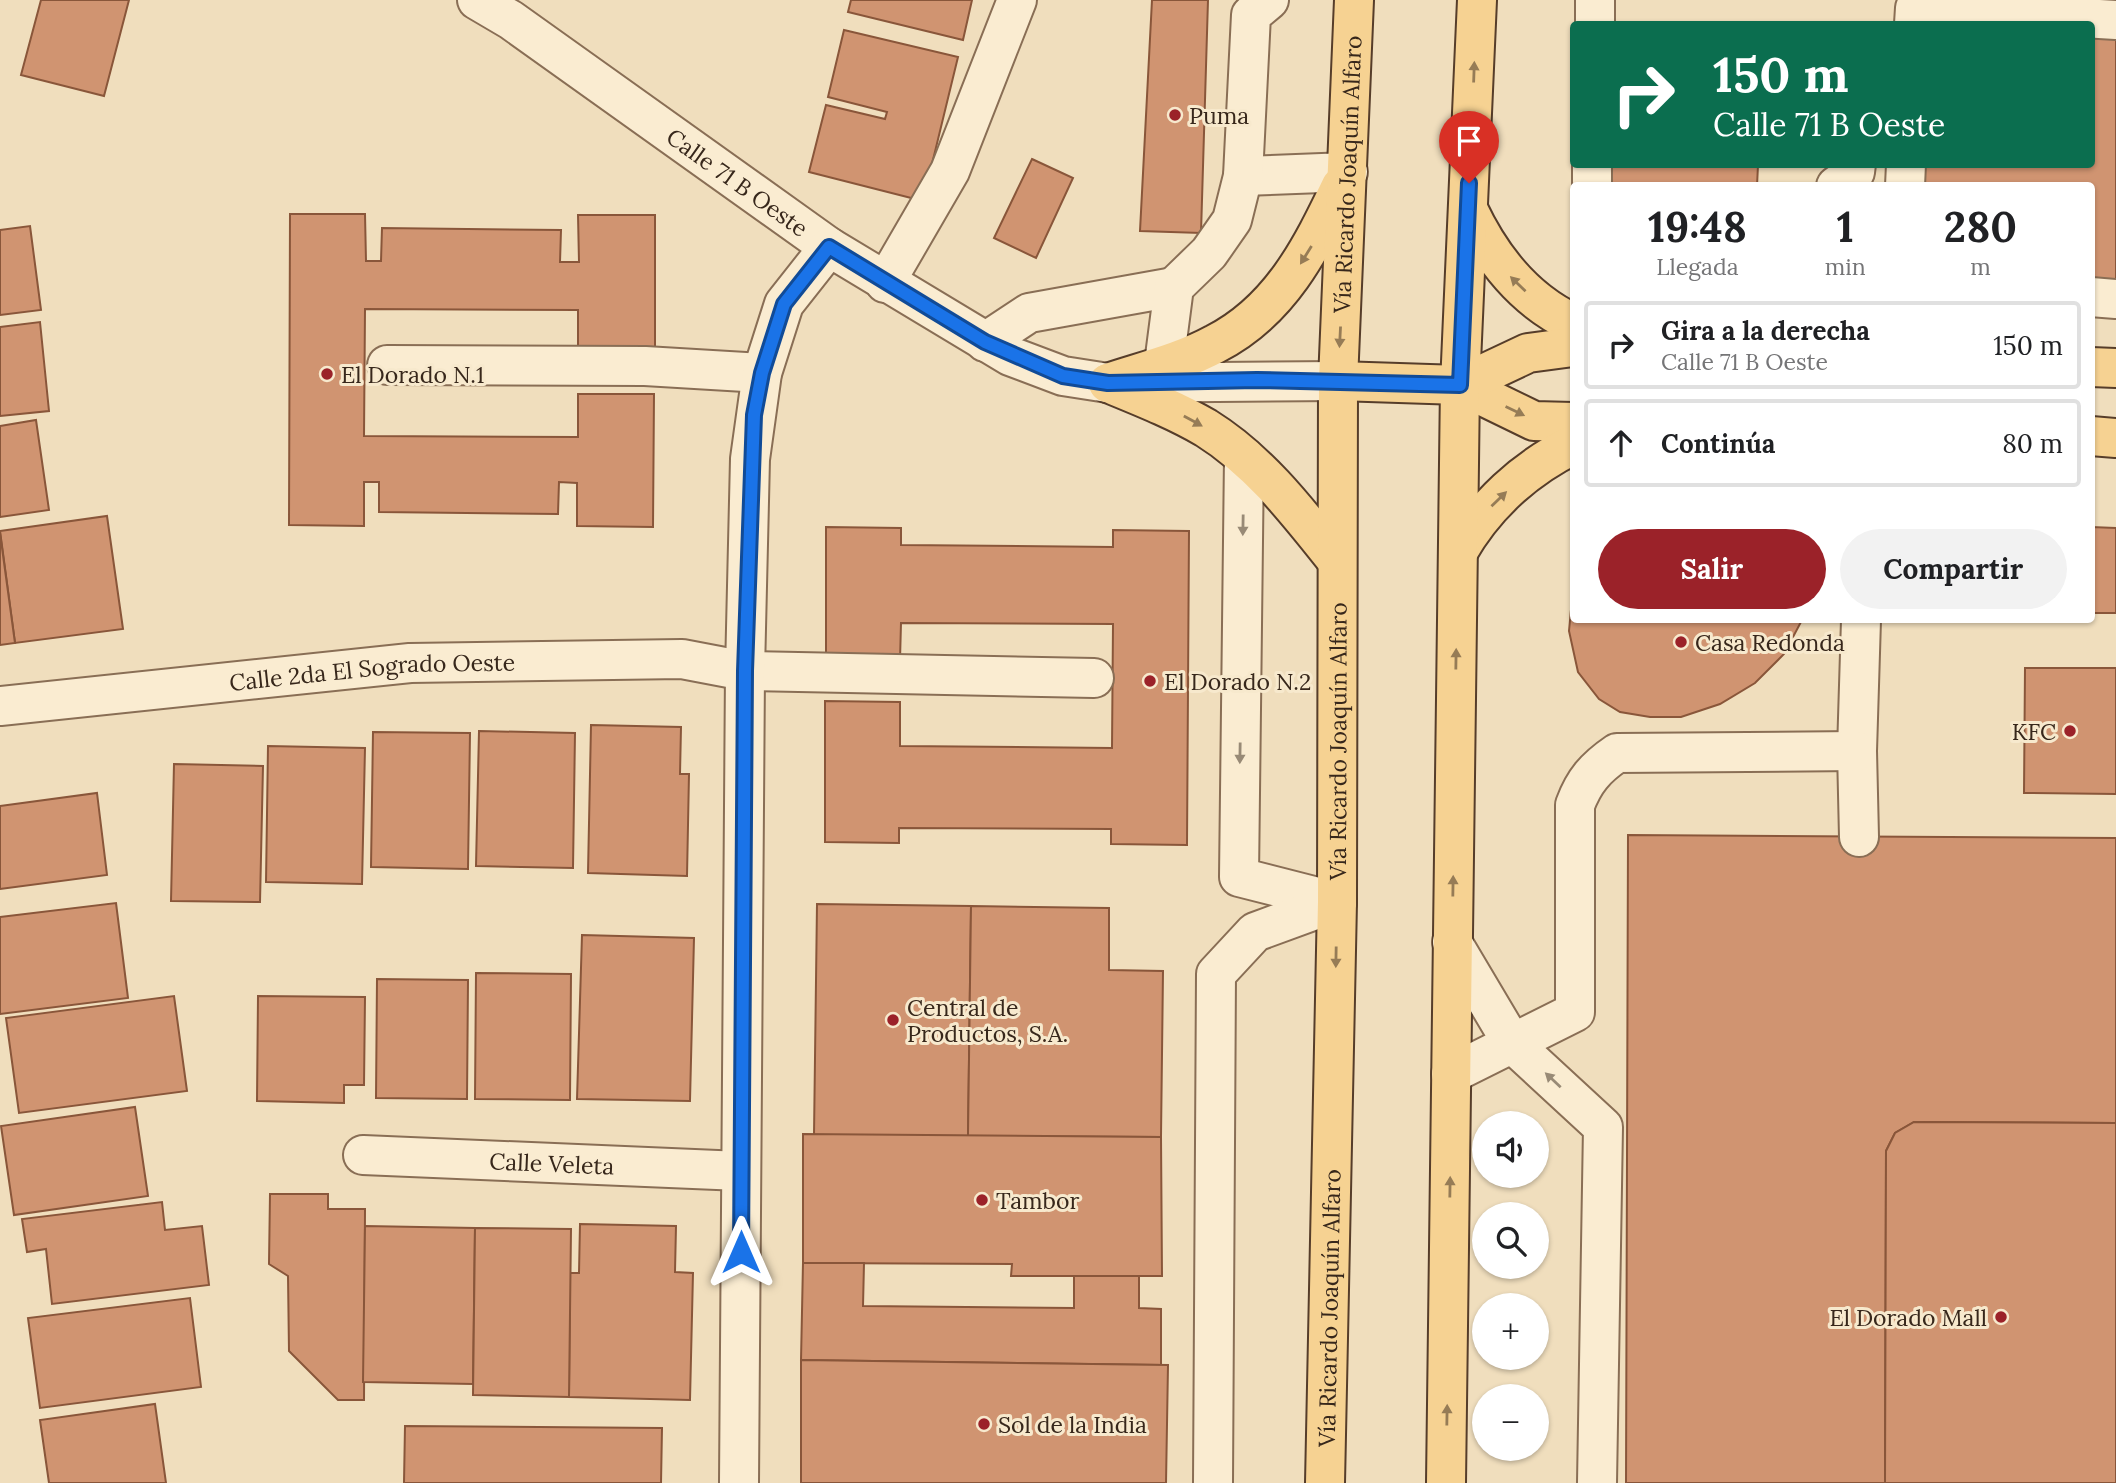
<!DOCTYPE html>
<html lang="es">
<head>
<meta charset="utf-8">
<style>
	:root { --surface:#fff; --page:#f2f2f2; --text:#202124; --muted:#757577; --line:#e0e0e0; --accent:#9b2229 }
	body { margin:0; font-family:Lora,serif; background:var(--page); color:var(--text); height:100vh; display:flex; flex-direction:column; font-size:26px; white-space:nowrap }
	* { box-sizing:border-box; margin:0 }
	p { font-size:23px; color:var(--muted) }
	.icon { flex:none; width:38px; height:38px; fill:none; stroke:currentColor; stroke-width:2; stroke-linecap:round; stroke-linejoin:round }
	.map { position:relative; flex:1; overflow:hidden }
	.details { position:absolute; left:1570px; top:182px; width:525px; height:441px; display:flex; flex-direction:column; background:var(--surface); border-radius:7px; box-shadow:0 2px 5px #0004 }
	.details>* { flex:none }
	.hud { position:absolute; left:1570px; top:21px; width:525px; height:147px; border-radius:7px; box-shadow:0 2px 5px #0004; background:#0b6e4f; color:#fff; overflow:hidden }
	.controls { position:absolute; left:1472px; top:1111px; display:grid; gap:14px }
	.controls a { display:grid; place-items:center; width:77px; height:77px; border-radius:50%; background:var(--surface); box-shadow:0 2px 5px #0004; font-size:35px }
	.pin { position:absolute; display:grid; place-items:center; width:60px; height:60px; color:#fff; margin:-72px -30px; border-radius:50% 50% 50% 0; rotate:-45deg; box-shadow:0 0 7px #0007 }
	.pin .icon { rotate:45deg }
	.me { position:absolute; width:77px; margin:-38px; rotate:0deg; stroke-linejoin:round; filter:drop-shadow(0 0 5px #0008) }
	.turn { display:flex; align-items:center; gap:24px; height:147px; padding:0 28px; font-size:32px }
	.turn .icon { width:91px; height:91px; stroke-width:2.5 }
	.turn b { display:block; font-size:49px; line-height:60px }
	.eta { display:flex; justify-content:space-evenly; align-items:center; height:119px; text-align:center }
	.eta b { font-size:42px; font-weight:800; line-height:49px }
	.primary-button { display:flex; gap:14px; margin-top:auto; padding:14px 28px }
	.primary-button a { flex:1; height:80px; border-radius:42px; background:var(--accent); color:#fff; font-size:28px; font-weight:800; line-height:80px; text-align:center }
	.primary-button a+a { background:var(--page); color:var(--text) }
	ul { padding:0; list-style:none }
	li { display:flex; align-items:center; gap:21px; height:88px; margin:0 14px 10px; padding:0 14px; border:4px solid var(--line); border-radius:7px }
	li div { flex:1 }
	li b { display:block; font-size:26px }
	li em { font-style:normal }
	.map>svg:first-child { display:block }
</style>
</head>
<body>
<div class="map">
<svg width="2116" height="1483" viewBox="0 0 2116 1483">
	<rect width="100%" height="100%" fill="#f0debd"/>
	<!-- building -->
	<g fill="#d09471" stroke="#89563a" stroke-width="2">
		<polygon points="41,0 129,0 104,96 21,75"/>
		<polygon points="851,0 972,0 963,40 848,12"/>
		<polygon points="1152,0 1208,0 1201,233 1140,231"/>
		<polygon points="844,30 958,57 923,201 809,172 826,105 885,119 887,112 828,97"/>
		<polygon points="2091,37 2116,38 2116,284 2091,283 2091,186 1917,186 1918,164 2091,164"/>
		<polygon points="1032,159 1073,178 1036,258 994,238"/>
		<polygon points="1608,164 1800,164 1758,165 1757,186 1607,186"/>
		<polygon points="290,214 365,214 366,261 381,261 382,228 561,230 560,262 579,262 578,215 655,215 655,354 578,354 578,310 365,309 364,436 578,437 578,394 654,394 653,527 577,526 577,483 559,482 558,514 379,512 379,482 364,482 364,526 289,525"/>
		<polygon points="30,226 41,310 0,315 0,230"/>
		<polygon points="40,322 49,411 0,416 0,327"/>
		<polygon points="36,420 49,510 0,517 0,426"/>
		<polygon points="107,516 123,629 15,643 0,531"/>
		<polygon points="826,527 901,528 901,545 1113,547 1113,530 1189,531 1187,845 1111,844 1111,829 899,828 899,843 825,842 825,701 900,702 900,746 1112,748 1113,624 901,623 900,660 826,660"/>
		<polygon points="2091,527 2116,528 2116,613 2091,613"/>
		<polygon points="0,533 15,643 0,645"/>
		<polygon points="1573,588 1573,620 1802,620 1784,654 1755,683 1720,704 1681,717 1650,717 1620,712 1599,699 1578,672 1569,631"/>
		<polygon points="2025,668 2116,668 2116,794 2024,793"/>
		<polygon points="591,725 681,727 680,774 689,774 687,876 588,873"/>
		<polygon points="479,731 575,733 573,868 476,866"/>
		<polygon points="373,732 470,733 468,869 371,867"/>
		<polygon points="268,746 365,748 362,884 266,882"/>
		<polygon points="174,764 263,766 260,902 171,901"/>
		<polygon points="97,793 107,875 0,889 0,806"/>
		<polygon points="1628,835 2116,838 2116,1123 1914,1122 1895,1133 1886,1151 1885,1483 1626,1483"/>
		<polygon points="116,903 128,998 0,1014 0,917"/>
		<polygon points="817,904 971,906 968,1136 814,1135"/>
		<polygon points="971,906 1109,908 1109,970 1163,971 1161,1137 968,1136"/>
		<polygon points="582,935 694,938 690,1101 577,1099"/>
		<polygon points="476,973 571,974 570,1100 475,1099"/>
		<polygon points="377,979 468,980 467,1099 376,1098"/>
		<polygon points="174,996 187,1091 19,1113 6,1018"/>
		<polygon points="258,996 365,997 364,1085 344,1085 344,1103 257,1101"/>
		<polygon points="135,1107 148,1196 14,1215 1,1126"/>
		<polygon points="1914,1122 2116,1123 2116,1483 1885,1483 1886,1151 1895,1133"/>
		<polygon points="803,1134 1161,1137 1162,1276 1011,1276 1012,1264 803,1263"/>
		<polygon points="270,1194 328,1194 328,1209 365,1209 364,1400 338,1400 289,1351 288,1276 269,1264"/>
		<polygon points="162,1202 165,1230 202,1226 209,1285 52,1304 46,1249 27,1252 22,1219"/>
		<polygon points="580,1224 676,1226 675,1272 693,1273 690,1400 569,1397 570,1273 579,1273"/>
		<polygon points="365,1226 475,1228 473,1384 363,1382"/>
		<polygon points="475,1228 571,1229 569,1397 473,1395"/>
		<polygon points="803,1263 864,1263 863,1306 1074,1308 1074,1276 1139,1276 1139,1308 1161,1309 1161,1365 801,1360"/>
		<polygon points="190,1298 201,1387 40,1408 28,1318"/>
		<polygon points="801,1360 1168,1365 1166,1483 801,1483"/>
		<polygon points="155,1404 166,1483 49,1483 40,1420"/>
		<polygon points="405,1426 662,1428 661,1483 404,1483"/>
	</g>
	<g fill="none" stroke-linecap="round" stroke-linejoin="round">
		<!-- minor casing -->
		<g stroke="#896e55" stroke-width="42">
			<g id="minor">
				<path id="s1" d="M477 0 511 20 829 247 1010 356 1063 376 1108 383 1338 381"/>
				<polyline points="1595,24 1595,0"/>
				<polyline points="1914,24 1915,8 2116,20"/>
				<polyline points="1243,176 1348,172"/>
				<polyline points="1592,186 1592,164"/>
				<polyline points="1836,186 1855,172 1856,164"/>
				<polyline points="1905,186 1906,164"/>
				<polyline points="885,283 950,171 1017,0"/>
				<polyline points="2091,297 2116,299"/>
				<polyline points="985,342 1029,313 1174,287"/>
				<polyline points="1164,364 1174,287 1209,253 1232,220 1243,176 1251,15 1269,0"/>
				<polyline points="387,365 645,366 762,373"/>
				<polyline points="1244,457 1239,877 1337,902"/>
				<path id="s2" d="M0 706 410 663 682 659 745 671 1094 678"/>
				<polyline points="1859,837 1857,751 1861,620"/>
				<polyline points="1452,942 1512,1043 1603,1127 1597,1483"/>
				<path d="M1451 1074 1575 1012V805C1584 781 1595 768 1617 753L1857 751"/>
				<path id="s3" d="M363 1155 741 1171"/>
				<polyline points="739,1483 745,671 750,459 762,373 784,304 829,247"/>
				<polyline points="1213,1483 1216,974 1255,932 1337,902"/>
			</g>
		</g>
		<!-- major casing -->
		<g stroke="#563d2a" stroke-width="42">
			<g id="major">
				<path d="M1468 209C1491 258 1524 300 1573 323"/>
				<polyline points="2091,367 2116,368"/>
				<polyline points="1338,381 1460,385 1534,421 1573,422"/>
				<path d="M1108 383C1144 371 1182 362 1215 344 1280 311 1311 249 1341 186"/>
				<path d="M1108 383C1142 397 1175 410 1206 428 1259 461 1298 512 1337 561"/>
				<polyline points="1460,385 1528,353 1573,347"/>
				<polyline points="2091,436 2116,438"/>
				<path d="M1458 552C1484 506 1525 468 1573 445"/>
				<path id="s4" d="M1325 1483 1337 902 1338 381 1354 0"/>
				<polyline points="1446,1483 1460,385 1477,0"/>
			</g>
		</g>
		<!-- minor -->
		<use href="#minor" stroke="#faecd1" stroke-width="38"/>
		<!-- major -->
		<use href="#major" stroke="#f6d292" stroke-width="38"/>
	</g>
	<!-- one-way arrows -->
	<defs><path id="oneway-solid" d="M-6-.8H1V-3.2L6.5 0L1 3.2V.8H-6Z" transform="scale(1.75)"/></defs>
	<g fill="#967c56">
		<use href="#oneway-solid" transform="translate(1474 72) rotate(-88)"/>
		<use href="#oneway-solid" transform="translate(1306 255) rotate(122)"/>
		<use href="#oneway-solid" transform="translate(1518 284) rotate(-136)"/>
		<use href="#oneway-solid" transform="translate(1340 337) rotate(93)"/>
		<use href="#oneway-solid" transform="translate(1515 411) rotate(26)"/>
		<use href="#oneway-solid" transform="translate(1193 421) rotate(29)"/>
		<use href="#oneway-solid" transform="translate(1499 499) rotate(-44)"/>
		<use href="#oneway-solid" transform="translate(1456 659) rotate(-89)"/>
		<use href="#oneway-solid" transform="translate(1453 886) rotate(-89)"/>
		<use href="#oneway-solid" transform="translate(1336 957) rotate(91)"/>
		<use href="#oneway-solid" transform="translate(1450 1187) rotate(-89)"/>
		<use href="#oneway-solid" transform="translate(1447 1415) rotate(-89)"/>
	</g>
	<g fill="#988a76">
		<use href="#oneway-solid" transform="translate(1243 525) rotate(91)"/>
		<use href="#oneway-solid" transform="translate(1240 753) rotate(91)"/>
		<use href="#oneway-solid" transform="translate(1553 1080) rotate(-137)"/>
	</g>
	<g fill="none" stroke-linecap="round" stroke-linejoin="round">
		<!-- route casing -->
		<g stroke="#114b97" stroke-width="18">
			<polyline id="route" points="741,1252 745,671 754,415 762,373 784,304 829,247 985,342 1063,376 1108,383 1257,380 1460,385 1469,183"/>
		</g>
		<!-- route -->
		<use href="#route" stroke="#1a73e8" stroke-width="12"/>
	</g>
	<!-- markers -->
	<g fill="#9b2229" stroke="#f7e9cd" stroke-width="2.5">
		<circle cx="1175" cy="115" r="7"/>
		<circle cx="327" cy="374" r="7"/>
		<circle cx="1681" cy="642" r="7"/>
		<circle cx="1150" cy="681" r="7"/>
		<circle cx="2070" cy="731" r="7"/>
		<circle cx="893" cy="1020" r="7"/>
		<circle cx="982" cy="1200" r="7"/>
		<circle cx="2001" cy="1317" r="7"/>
		<circle cx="984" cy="1424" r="7"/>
	</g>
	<g text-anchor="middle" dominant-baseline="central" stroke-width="6" stroke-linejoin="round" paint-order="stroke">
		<!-- poi labels -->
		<g font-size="23" fill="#37271b" stroke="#f7e9cd" text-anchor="start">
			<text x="1189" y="115">Puma</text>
			<text x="341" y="374">El Dorado N.1</text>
			<text x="1695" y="642">Casa Redonda</text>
			<text x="1164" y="681">El Dorado N.2</text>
			<text x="2056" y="731" text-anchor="end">KFC</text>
			<text x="907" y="1007">Central de<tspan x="907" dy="26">Productos, S.A.</tspan></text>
			<text x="996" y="1200">Tambor</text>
			<text x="1987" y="1317" text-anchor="end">El Dorado Mall</text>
			<text x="998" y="1424">Sol de la India</text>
		</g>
		<!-- street labels -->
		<g font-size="23" fill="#37271b" stroke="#f7e9cd">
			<text stroke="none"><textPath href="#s4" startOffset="1309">Vía Ricardo Joaquín Alfaro</textPath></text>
			<text stroke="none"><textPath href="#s1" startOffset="318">Calle 71 B Oeste</textPath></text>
			<text stroke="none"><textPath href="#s2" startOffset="374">Calle 2da El Sogrado Oeste</textPath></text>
			<text stroke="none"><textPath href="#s4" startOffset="742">Vía Ricardo Joaquín Alfaro</textPath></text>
			<text stroke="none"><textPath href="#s3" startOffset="189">Calle Veleta</textPath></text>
			<text stroke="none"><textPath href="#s4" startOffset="175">Vía Ricardo Joaquín Alfaro</textPath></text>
		</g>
	</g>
</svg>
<div class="controls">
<a><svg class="icon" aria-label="sound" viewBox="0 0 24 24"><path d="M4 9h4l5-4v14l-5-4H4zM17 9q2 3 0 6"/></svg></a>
<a><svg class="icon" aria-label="search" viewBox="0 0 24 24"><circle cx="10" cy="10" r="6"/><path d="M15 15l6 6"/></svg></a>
<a>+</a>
<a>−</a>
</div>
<div class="pin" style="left:1469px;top:183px;background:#d93025"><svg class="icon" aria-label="arrive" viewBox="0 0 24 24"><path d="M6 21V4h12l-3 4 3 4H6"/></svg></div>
<svg class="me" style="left:741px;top:1252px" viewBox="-20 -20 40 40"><path d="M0-17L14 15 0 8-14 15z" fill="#1a73e8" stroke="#fff" stroke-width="4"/></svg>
<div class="hud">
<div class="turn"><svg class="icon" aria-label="right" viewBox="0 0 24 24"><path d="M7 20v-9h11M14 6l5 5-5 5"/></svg><div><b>150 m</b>Calle 71 B Oeste</div></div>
</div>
<section class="details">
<div class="eta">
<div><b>19:48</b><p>Llegada</p></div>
<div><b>1</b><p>min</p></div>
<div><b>280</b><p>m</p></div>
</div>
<ul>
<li><svg class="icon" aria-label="right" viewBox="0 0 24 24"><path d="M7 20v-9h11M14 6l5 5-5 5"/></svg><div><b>Gira a la derecha</b><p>Calle 71 B Oeste</p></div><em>150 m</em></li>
<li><svg class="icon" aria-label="ahead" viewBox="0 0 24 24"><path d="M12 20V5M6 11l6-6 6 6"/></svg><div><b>Continúa</b></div><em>80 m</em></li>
</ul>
<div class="primary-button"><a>Salir</a><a>Compartir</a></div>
</section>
</div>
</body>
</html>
